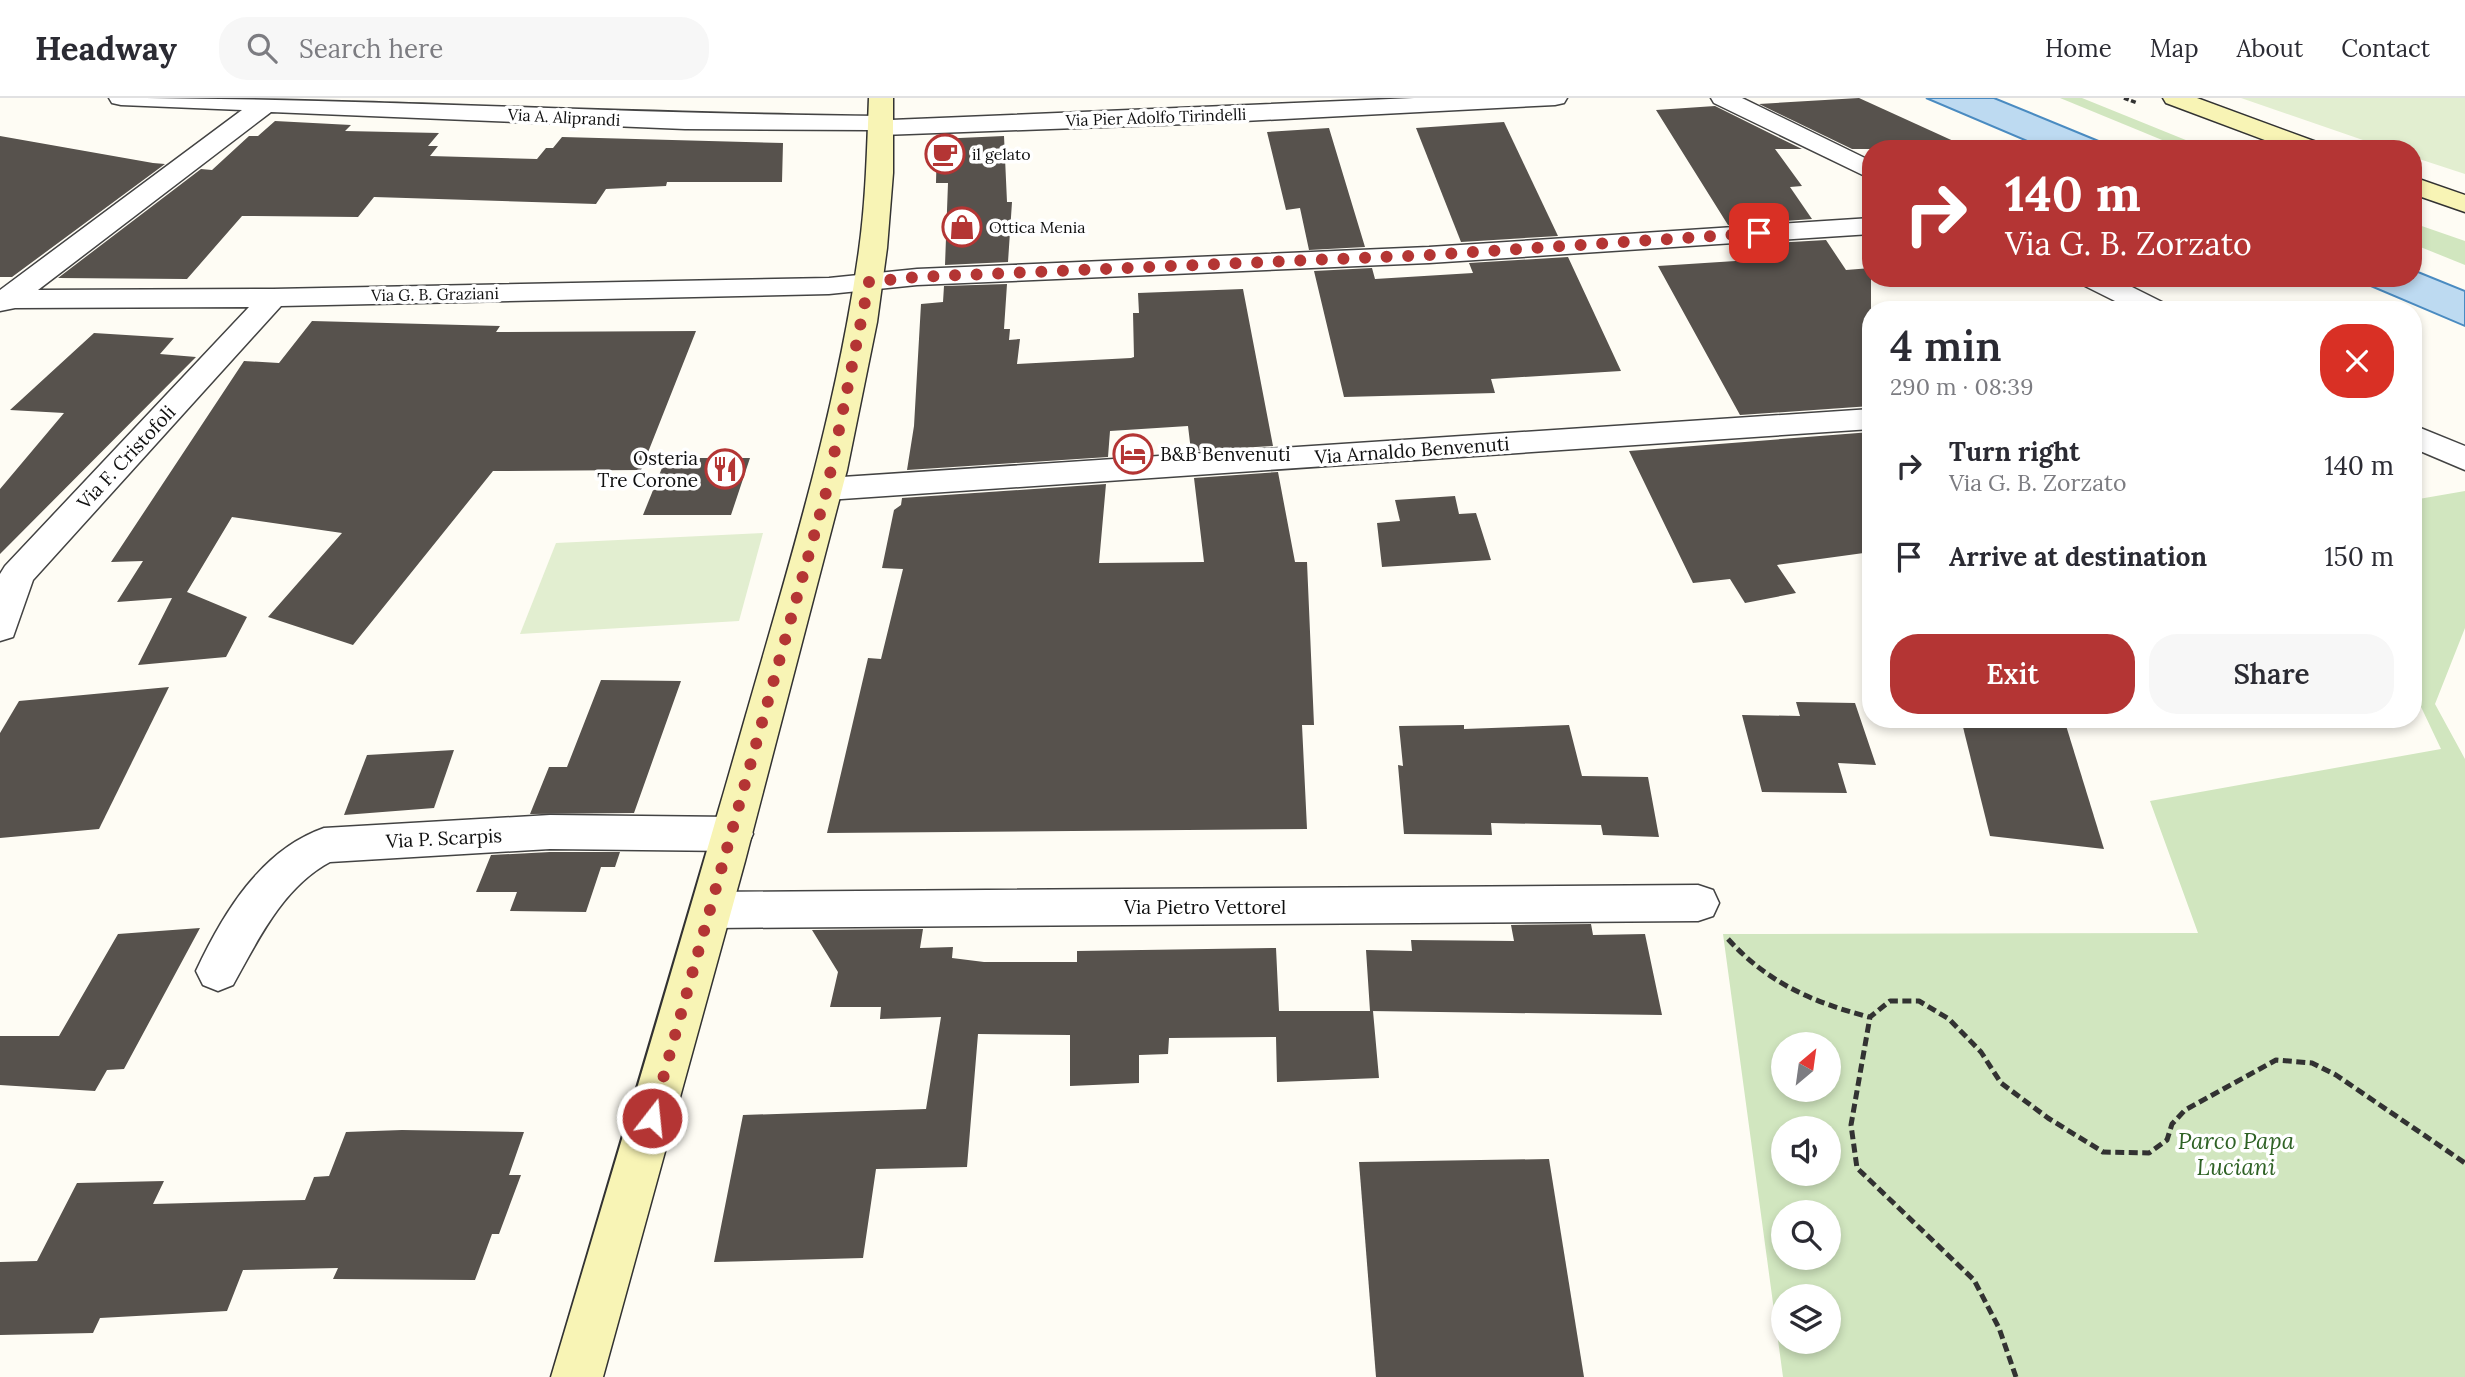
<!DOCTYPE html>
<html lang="en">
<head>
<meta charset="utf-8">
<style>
	:root { --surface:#fff; --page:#f7f7f7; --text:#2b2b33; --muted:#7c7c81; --line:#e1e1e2; --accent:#b43534 }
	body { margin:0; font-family:Lora,serif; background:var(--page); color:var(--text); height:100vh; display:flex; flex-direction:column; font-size:26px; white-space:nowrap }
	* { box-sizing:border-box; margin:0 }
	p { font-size:23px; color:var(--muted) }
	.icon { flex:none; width:38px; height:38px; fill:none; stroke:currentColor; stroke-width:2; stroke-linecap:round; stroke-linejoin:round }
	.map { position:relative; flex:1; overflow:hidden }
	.sheet { position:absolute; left:1862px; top:203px; width:560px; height:427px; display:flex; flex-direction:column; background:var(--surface); border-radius:28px; box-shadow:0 4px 10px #0003 }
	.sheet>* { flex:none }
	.banner { position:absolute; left:1862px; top:42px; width:560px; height:147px; border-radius:28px; box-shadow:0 4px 10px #0003; background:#b43534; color:#fff; overflow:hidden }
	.needle { width:46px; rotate:29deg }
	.tools { position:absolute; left:1771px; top:934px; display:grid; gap:14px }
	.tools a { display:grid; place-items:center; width:70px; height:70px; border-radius:50%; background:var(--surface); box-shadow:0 4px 10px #0003; font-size:35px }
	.pin { position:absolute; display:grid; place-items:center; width:60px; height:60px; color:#fff; margin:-30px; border-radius:14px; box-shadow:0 4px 10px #0006 }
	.me { position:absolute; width:77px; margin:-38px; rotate:16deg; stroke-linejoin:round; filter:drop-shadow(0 0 5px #0008) }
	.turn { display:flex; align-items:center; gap:24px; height:147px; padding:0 28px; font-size:32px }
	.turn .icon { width:91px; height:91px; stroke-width:2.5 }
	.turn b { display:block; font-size:49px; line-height:60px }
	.round { display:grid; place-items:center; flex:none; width:74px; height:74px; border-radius:28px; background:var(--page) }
	.summary { display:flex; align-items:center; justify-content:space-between; height:119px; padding:0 28px }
	h1 { font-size:42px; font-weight:600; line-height:52px }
	.primary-button { display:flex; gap:14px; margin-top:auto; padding:14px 28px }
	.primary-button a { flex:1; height:80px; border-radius:28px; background:var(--accent); color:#fff; font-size:28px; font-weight:600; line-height:80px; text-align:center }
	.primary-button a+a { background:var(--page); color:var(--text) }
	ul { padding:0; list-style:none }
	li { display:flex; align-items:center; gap:21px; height:91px; padding:0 28px }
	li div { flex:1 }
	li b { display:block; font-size:26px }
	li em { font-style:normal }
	header { display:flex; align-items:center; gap:42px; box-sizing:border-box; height:98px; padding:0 35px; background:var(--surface); border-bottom:2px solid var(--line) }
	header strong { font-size:33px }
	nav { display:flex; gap:38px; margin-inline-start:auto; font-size:24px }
	.search { width:490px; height:63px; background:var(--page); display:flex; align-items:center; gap:18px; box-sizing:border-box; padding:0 24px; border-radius:28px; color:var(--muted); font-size:26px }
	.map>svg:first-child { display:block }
</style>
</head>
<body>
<header>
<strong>Headway</strong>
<div class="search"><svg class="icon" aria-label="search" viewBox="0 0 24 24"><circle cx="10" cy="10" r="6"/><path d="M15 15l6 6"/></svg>Search here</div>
<nav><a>Home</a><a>Map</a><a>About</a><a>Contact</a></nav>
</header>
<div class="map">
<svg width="2465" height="1279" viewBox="0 0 2465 1279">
	<rect width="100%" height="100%" fill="#fefcf4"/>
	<!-- green -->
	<g fill="#d1e6bf" fill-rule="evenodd">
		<polygon points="2060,0 2082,0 2208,51 2184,51"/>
		<polygon points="2413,125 2465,143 2465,167 2413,146"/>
		<path d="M2465 393V530L2435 606 2465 661V1279H1783L1723 836 2198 835 2150 703 2441 651 2413 592V402ZM1783 947H1829V992H1783ZM1783 1031H1829V1076H1783ZM1783 1115H1829V1160H1783ZM1783 1199H1829V1244H1783Z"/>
	</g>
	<!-- pitch -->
	<g fill="#e2eed0">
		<polygon points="2241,0 2465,0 2465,76 2413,59 2413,51 2389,51"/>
		<polygon points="763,435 739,523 520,536 556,445"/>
	</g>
	<!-- water -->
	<g fill="#bddaf1" stroke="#4a8bc1" stroke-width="2">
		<polygon points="1926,0 1994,0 2118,51 2046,51"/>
		<polygon points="2413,172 2465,193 2465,228 2352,180 2413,180"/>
	</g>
	<!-- building -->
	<g fill="#57524d">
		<polygon points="1859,0 1971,51 1852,51 1759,6"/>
		<polygon points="1715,8 1802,51 1775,51 1802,88 1790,89 1812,121 1728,127 1656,12"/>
		<polygon points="275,23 351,27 345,33 439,35 428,48 438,48 430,58 537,61 546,50 553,50 562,39 783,45 782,84 667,84 666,88 606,91 596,106 374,99 358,119 242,118 187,181 58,180 201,71 212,72 249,38 258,38"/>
		<polygon points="1504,24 1558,138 1461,144 1416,30"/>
		<polygon points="1329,30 1365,149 1309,152 1300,110 1286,112 1267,34"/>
		<polygon points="0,38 153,65 165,66 12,179 0,179"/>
		<polygon points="1004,38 1007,104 1012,104 1008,164 945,167 948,85 936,85 937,41"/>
		<polygon points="1826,142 1846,172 1871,170 1871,308 1740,317 1658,168 1751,162 1741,147"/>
		<polygon points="1568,159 1621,273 1491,281 1495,295 1344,299 1314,173 1372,170 1375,181 1473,175 1469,165"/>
		<polygon points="1007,186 1004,231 1010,231 1009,242 1020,241 1017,266 1131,260 1134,259 1133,215 1139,215 1138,195 1243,191 1273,348 1191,353 1188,328 1110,333 1108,359 907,372 914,328 921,206 943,204 944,188"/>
		<polygon points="312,223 500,228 496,234 696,233 641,372 493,373 353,547 268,519 342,435 232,419 187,494 247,519 226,559 138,567 172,500 117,504 143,463 111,464 244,263 279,265"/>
		<polygon points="94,235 174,240 160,256 196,259 0,456 0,391 64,315 10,312"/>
		<polygon points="1871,334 1871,454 1777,467 1796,495 1745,505 1730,481 1693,485 1629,353"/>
		<polygon points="666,360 750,360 731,417 643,417"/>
		<polygon points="1278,374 1295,464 1307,464 1314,627 1302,627 1307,731 827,735 868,560 881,561 903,471 882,470 894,412 901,407 902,400 1106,386 1099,465 1204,464 1194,380"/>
		<polygon points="1455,398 1459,416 1476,415 1491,462 1382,469 1377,425 1400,423 1395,402"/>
		<polygon points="601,582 681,583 634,715 530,716 549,669 567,669"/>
		<polygon points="169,589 99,731 0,740 0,635 19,603"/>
		<polygon points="1796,604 1855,605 1876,667 1838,665 1847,695 1762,694 1742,617 1800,618"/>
		<polygon points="1961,621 2064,621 2104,751 1990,738"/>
		<polygon points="1464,627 1464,631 1569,627 1582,678 1648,679 1659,739 1603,737 1601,727 1491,725 1492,737 1404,736 1398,667 1403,668 1399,628"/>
		<polygon points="454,652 434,710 344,717 367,657"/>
		<polygon points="550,754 620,754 615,769 601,769 586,814 510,813 517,794 476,794 491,757"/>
		<polygon points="1591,826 1593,837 1645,836 1662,917 1370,913 1366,852 1412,853 1411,842 1514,843 1511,827"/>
		<polygon points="200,830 124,971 107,972 95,993 0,987 0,938 59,938 118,836"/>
		<polygon points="923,831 920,850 953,849 952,860 984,864 1077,864 1077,853 1276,850 1279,913 1373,913 1379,980 1277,984 1276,939 1169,940 1168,956 1139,957 1139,985 1070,988 1070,937 978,936 967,1069 876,1071 863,1160 714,1164 743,1017 926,1011 941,919 880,921 881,909 830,909 838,874 812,832"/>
		<polygon points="402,1032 524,1034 509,1077 521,1077 499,1136 492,1136 475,1182 333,1181 338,1170 243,1172 227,1213 100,1220 93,1235 0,1237 0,1164 37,1163 77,1085 164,1083 153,1106 305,1102 314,1079 329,1078 346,1034"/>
		<polygon points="1549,1061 1584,1279 1376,1279 1359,1064"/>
	</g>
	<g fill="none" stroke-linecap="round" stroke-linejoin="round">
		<!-- street casing -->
		<g stroke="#434343" stroke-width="3">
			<g id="street">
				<path d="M109 0C367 0 623 16 881 18L891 22 1414 0H1567L1564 5 1555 7 1187 26 882 37 871 32 685 31 271 14 38 192 273 191 829 180 917 171 1429 149 1871 120V136L1429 165 917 187 829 196 281 208 33 482 13 539 0 543V476L5 468 249 209 15 210 0 213V192L242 12 121 7 112 5Z"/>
				<polygon points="1711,0 1742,0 1871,63 1871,81 1714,5"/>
				<polygon points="2077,180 2114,180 2166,206 2170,212 2133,212 2081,186"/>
				<polygon points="1871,311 1871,331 827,402 815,399 811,391 815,383 827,380"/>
				<polygon points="2413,327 2465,348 2465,372 2413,350"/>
				<path d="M550 717 733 719 747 724 753 736 747 748 733 753 550 751 330 764C283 789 258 842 233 887L218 893 203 887 196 873C223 815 261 752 324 730Z"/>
				<polygon points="1698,787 1713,792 1719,805 1713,818 1698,823 711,830 696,825 690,812 696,799 711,794"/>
			</g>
		</g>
		<!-- secondary casing -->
		<g stroke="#323232" stroke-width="3">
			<g id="secondary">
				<path d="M869 0H893V75L887 150 877 224 847 372 745 763 603 1279H551C617 1058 683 838 746 617 790 463 837 311 859 152 866 102 867 51 869 0Z"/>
				<polygon points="2163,0 2197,0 2322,46 2325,51 2289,51 2166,5"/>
				<polygon points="2413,79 2465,97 2465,114 2413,96"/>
			</g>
		</g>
		<!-- path-far1 -->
		<polyline stroke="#323232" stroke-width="3.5" stroke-dasharray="5 2.5" stroke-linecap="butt" points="2124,0 2137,5"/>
		<!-- path -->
		<g stroke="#323232" stroke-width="5" stroke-dasharray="9 4.5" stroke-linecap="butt">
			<path d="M1728 841C1768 885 1812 904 1869 919"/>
			<polyline points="2016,1279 1999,1230 1974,1182 1857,1070 1851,1027 1870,919 1890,903 1919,903 1949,921 1981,954 2001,985 2048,1020 2103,1054 2149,1055 2167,1042 2172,1026 2185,1012 2276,962 2312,965 2336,977 2465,1065"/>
		</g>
		<!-- street -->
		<use href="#street" fill="#fff" fill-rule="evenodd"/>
		<!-- secondary -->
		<use href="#secondary" fill="#f8f4b5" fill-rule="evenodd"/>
	</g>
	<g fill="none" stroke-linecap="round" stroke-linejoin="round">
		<!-- route -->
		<polyline stroke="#b43534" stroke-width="12" stroke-dasharray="0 21.6" points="652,1020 827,391 869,184 917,179 1429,157 1759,135"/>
	</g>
	<!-- icons -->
	<defs>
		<g id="cafe-ring" transform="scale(2.0125)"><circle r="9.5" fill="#fff" stroke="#b43534" stroke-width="1.5"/><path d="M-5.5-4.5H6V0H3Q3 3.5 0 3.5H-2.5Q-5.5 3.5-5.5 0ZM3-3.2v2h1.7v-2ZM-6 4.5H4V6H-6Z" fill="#b43534"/></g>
		<g id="shop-ring" transform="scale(2.0125)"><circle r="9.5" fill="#fff" stroke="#b43534" stroke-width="1.5"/><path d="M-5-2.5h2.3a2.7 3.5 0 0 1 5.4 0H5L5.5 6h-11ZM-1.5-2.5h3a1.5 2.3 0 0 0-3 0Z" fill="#b43534"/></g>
		<g id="hotel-ring" transform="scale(2.0125)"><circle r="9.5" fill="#fff" stroke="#b43534" stroke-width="1.5"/><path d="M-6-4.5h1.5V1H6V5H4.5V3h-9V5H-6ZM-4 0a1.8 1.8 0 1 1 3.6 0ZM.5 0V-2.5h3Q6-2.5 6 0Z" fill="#b43534"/></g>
		<g id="restaurant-ring" transform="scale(2.0125)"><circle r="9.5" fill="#fff" stroke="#b43534" stroke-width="1.5"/><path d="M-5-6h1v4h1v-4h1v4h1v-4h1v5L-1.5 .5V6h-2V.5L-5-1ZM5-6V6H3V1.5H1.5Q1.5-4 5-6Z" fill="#b43534"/></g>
	</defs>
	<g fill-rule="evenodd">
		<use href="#cafe-ring" x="945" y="56"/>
		<use href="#shop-ring" x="962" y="129"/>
		<use href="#hotel-ring" x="1133" y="356"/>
		<use href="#restaurant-ring" x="725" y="371"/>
	</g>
	<g text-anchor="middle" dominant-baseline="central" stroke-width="7" stroke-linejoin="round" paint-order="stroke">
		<!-- far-street labels -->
		<g font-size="16" fill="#101010" stroke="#fff">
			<text transform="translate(564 19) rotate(3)">Via A. Aliprandi</text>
			<text transform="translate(1156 19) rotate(-2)">Via Pier Adolfo Tirindelli</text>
			<text transform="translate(435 196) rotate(-1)">Via G. B. Graziani</text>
		</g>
		<!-- far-poi labels -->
		<g font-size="16" fill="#101010" stroke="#fff" text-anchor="start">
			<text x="972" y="56">il gelato</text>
			<text x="989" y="129">Ottica Menia</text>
		</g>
		<!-- street labels -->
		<g font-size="19" fill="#101010" stroke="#fff">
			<text transform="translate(1412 352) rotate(-4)">Via Arnaldo Benvenuti</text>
			<text transform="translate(126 359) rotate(-47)">Via F. Cristofoli</text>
			<text transform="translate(444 740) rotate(-3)">Via P. Scarpis</text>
			<text x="1205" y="809">Via Pietro Vettorel</text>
		</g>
		<!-- poi labels -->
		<g font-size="19" fill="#101010" stroke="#fff" text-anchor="start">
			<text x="1160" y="356">B&amp;B Benvenuti</text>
			<text x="698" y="360" text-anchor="end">Osteria<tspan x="698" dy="22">Tre Corone</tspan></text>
		</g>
		<!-- near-park labels -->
		<g font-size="23" font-style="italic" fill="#2f6225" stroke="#fff">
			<text x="2236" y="1042">Parco Papa<tspan x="2236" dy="26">Luciani</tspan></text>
		</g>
	</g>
</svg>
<div class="tools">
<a><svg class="needle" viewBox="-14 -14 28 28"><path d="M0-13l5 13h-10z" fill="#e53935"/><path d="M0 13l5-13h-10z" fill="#7c7c81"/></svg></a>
<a><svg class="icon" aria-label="sound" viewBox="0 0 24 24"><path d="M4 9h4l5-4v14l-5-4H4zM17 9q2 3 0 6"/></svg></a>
<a><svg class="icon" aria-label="search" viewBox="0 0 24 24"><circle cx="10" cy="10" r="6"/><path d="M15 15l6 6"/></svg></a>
<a><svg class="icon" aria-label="layers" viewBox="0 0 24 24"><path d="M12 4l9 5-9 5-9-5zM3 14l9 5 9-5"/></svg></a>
</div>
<div class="pin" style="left:1759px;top:135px;background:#d93025"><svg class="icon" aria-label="arrive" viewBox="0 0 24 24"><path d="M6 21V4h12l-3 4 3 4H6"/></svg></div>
<svg class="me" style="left:652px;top:1020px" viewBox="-20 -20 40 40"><circle r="17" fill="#b43534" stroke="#fff" stroke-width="3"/><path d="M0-11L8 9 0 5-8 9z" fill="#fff"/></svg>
<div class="banner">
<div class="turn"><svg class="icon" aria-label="right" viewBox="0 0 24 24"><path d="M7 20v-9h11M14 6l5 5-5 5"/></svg><div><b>140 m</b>Via G. B. Zorzato</div></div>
</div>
<section class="sheet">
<div class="summary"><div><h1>4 min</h1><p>290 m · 08:39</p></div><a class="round" style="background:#d93025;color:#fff"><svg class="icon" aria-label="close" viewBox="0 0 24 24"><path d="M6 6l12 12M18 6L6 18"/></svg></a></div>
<ul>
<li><svg class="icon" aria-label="right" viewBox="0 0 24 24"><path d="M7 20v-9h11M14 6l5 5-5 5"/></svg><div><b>Turn right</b><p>Via G. B. Zorzato</p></div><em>140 m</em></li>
<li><svg class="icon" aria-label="arrive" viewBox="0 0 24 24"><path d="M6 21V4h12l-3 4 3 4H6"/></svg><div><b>Arrive at destination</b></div><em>150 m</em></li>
</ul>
<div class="primary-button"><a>Exit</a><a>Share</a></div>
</section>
</div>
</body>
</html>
